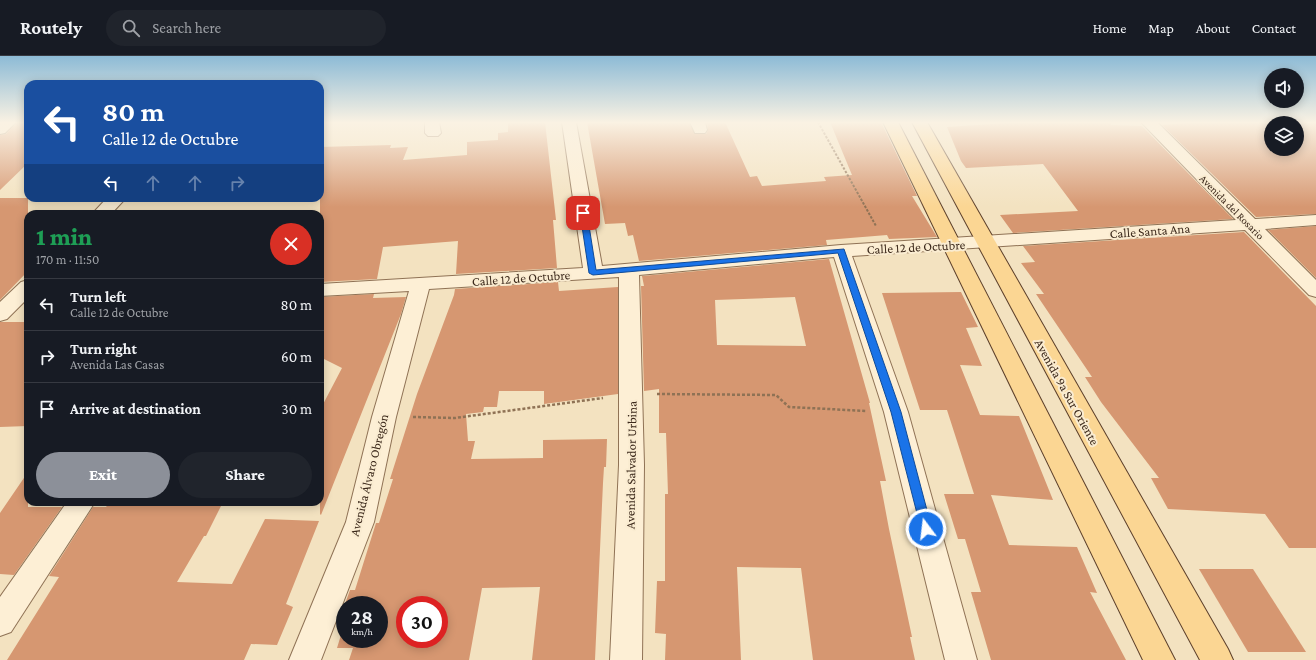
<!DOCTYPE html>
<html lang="en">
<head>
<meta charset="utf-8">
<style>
	:root { --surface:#171b24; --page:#20242c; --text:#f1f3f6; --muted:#9ea1a6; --line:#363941; --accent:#8c9099 }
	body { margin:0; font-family:"Crimson Pro",serif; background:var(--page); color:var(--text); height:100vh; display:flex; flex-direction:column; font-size:15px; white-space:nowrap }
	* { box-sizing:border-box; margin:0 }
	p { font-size:13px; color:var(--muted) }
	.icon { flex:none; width:22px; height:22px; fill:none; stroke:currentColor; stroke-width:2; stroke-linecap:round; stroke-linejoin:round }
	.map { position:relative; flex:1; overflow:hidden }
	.drawer { position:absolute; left:24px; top:154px; width:300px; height:296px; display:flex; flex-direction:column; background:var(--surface); border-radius:12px; box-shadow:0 2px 10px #0003 }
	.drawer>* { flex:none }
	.hud { position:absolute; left:24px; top:24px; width:300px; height:122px; border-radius:12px; box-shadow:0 2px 10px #0003; background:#1a4fa0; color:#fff; overflow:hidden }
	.tools { position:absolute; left:1264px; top:12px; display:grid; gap:8px }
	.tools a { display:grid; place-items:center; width:40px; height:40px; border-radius:50%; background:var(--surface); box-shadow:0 2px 10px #0003; font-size:20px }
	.speed { position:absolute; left:336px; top:540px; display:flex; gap:8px; font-size:20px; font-weight:700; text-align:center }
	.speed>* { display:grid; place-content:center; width:52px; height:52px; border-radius:50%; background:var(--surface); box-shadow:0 2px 10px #0003; line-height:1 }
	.speed small { font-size:10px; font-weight:400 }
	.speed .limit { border:6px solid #d22; background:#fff; color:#111 }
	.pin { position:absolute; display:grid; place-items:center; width:34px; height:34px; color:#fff; margin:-17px; border-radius:8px; box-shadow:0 2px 6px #0006 }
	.me { position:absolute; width:44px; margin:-22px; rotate:345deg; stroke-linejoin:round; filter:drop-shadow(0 0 3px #0008) }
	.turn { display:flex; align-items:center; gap:14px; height:84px; padding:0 12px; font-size:18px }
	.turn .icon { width:52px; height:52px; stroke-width:2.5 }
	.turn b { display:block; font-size:28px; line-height:34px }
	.lanes { display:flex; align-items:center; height:38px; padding:0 12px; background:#0003; justify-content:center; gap:20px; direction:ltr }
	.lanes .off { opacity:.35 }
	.round { display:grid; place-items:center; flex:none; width:42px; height:42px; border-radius:21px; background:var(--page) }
	.headline { display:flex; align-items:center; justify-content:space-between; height:68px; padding:0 12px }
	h1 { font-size:24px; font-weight:800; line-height:30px; color:#1e9e55 }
	.action { display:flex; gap:8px; margin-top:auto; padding:8px 12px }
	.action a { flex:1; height:46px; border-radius:24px; background:var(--accent); color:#fff; font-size:16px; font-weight:800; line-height:46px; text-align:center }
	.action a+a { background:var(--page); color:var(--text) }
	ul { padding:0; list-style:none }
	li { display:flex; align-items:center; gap:12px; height:52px; padding:0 12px; border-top:1px solid var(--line) }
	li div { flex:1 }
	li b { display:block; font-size:15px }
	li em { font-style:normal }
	header { display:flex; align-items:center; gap:24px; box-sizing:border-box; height:56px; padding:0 20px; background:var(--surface); border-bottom:1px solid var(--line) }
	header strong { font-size:19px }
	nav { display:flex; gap:22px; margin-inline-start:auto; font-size:14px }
	.search { width:280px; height:36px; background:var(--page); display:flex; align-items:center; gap:10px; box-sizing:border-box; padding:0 14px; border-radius:22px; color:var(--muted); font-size:15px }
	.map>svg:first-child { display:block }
</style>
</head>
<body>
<header>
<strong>Routely</strong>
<div class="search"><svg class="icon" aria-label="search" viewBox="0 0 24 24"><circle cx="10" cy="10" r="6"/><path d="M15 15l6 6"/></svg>Search here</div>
<nav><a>Home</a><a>Map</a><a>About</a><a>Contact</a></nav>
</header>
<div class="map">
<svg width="1316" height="604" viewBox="0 0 1316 604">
	<rect width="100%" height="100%" fill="#f3e2c0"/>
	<!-- building -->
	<g fill="#d69771" fill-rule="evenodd">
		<polygon points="17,66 28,66 28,107 0,134 0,79 6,78"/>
		<polygon points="508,66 545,66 556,164 553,164 557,212 456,218 458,185 383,191 377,223 320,226 320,91 391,89 390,92 408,91 403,104 467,99 467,86 498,84 498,77 508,76"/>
		<polygon points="587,66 689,66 695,78 706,78 708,74 707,66 725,66 750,121 757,120 762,130 826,125 824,121 852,119 830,66 881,66 917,140 912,140 937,181 889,183 887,179 826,184 827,189 639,205 633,179 628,180 625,167 605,168"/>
		<polygon points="1022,66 1110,66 1111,69 1142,70 1233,163 1013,177 1000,159 1078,155 1043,108 966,112 961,105 947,71"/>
		<path d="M1200 66H1316V158L1256 161 1162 69ZM1271 67H1297V93H1271Z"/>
		<polygon points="0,142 28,142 28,215 0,244"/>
		<polygon points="1316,170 1316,222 1268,174"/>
		<polygon points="1244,176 1316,250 1316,492 1289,492 1265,458 1168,453 1151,422 1159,422 1101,346 1085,321 1092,321 1036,238 1044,238 1021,207 1035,206 1023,190"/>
		<path d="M829 203 870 347H869L886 425H880L889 473 912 581H910L915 604H813L801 512 737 511 741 604H665L666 578 655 577 657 525H665V438H668L666 377H659V333L644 335 641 230H644L642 220ZM795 241 806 290 717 289 715 244Z"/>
		<path d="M558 226 559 235 618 231V338L544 348V335H499L497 351H484L483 356 466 358 468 385H475L471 403 543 402V384L607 383 606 411H604L603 427 595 604H532L540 531 482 532 469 604H349L353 592H337L345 566V583H379V549H345V559H341L350 534H355L376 467H379L393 423H390L417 338 454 239 455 233ZM405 549H439V583H405Z"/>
		<polygon points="961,236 978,271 966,272 982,310 960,309 980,359 1019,360 1053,444 991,439 1009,489 1077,491 1097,537 1090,536 1126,604 991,604 971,536 981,536 965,483 958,483 944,438 974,438 947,354 920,354 882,237"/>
		<polygon points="374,238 373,242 406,241 401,258 321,459 320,458 320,354 342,312 320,301 320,241"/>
		<polygon points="0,266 28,266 28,370 0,371"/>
		<polygon points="28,416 28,451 62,451 14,519 0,518 0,457"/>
		<polygon points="110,446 223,446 206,480 204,480 177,526 232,528 265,463 319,465 286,548 293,551 277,589 251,588 244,604 7,604 59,521 49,520 93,451 106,451"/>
		<polygon points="1199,513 1253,513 1306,596 1248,596"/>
	</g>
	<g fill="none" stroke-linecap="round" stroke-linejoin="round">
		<!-- minor casing -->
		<g stroke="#8f7255" stroke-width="2">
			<g id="minor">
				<polygon points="0,66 16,66 5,77 0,78"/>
				<polygon points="425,66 439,66 441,77 438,80 428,80 425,77"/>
				<polygon points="562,66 576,66 602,210 841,189 1236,164 1141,66 1157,66 1255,163 1316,159 1316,169 1265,173 1316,224 1316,241 1309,239 1245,174 852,200 908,356 977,604 945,604 884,356 834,201 639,219 644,409 642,604 610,604 619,409 619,221 429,233 396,361 374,466 321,604 289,604 346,466 372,361 409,235 320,240 320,228 583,212"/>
				<polygon points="690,66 705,66 707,74 705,77 695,77"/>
				<polygon points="107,142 126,142 111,158 92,158"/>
				<polygon points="28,224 28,242 7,263 0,265 0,246 21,226"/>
				<polygon points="67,446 95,446 11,576 0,580 0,541"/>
			</g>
		</g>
		<!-- major casing -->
		<g stroke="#5c3f2a" stroke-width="2">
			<g id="major">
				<polygon points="883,66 898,66 1175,604 1143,604"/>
				<polygon points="912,66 927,66 1228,593 1233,604 1200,604"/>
			</g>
		</g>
		<!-- path-far1 -->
		<polyline stroke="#8f7255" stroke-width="2" stroke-dasharray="2.5 1.5" stroke-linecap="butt" points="818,66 876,170"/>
		<!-- path -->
		<g stroke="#8f7255" stroke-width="2.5" stroke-dasharray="3 2" stroke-linecap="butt">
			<polyline points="657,338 776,339 789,351 867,355"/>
			<polyline points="413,361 455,362 603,342"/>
		</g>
		<!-- minor -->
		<use href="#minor" fill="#fdefd5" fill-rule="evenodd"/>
		<!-- major -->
		<use href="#major" fill="#fbd693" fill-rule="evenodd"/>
	</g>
	<!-- sky -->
	<linearGradient id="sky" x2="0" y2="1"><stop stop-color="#8dbbd6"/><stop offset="0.44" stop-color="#faf2e3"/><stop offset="1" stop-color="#faf2e3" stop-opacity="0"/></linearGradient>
	<rect width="1316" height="151" fill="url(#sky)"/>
	<!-- route -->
	<polygon fill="#1a73e8" stroke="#114b97" points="583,154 587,157 596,214 844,193 901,356 932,473 930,476 926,478 922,476 921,473 891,356 838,197 593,219 589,217 580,157"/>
	<g text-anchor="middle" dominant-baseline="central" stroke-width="4" stroke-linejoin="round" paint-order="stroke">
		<!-- far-street labels -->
		<g font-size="11" fill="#3d2a1c" stroke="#faecd1">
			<text transform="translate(1232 151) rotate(45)">Avenida del Rosario</text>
		</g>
		<!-- street labels -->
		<g font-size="13" fill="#3d2a1c" stroke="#faecd1">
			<text transform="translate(1150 175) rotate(-4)">Calle Santa Ana</text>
			<text transform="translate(916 191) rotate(-3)">Calle 12 de Octubre</text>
			<text transform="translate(521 222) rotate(-4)">Calle 12 de Octubre</text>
			<text transform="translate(1067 336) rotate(61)">Avenida 9a Sur Oriente</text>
			<text transform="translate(631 409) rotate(-89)">Avenida Salvador Urbina</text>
			<text transform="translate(369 419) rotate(-76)">Avenida Álvaro Obregón</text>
		</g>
	</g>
</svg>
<div class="tools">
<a><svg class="icon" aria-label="sound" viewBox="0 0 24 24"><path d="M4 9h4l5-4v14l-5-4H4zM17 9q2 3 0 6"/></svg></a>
<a><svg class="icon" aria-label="layers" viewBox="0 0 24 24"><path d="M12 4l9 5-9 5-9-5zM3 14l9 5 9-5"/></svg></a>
</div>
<div class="speed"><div>28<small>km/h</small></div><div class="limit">30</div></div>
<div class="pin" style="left:583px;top:157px;background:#d93025"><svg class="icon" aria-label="arrive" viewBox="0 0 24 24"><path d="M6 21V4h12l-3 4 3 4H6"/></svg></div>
<svg class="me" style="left:926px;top:473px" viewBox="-20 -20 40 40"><circle r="17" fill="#1a73e8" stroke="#fff" stroke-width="3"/><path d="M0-11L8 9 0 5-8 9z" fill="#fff"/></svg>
<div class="hud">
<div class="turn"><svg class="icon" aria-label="left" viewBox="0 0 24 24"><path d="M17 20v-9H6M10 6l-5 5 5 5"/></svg><div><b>80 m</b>Calle 12 de Octubre</div></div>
<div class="lanes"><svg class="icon" aria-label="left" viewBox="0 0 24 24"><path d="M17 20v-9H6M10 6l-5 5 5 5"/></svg><svg class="icon off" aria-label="ahead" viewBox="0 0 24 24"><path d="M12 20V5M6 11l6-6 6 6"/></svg><svg class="icon off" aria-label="ahead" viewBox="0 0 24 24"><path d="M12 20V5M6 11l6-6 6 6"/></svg><svg class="icon off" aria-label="right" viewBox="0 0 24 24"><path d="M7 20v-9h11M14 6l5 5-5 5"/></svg></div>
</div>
<section class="drawer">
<div class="headline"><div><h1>1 min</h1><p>170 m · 11:50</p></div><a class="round" style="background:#d93025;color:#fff"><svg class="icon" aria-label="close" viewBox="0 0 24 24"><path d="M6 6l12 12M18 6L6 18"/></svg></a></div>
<ul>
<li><svg class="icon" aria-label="left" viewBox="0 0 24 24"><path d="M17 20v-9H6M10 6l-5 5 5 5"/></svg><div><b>Turn left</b><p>Calle 12 de Octubre</p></div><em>80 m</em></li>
<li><svg class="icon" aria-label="right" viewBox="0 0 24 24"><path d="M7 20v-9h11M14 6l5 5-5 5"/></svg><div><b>Turn right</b><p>Avenida Las Casas</p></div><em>60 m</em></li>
<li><svg class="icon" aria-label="arrive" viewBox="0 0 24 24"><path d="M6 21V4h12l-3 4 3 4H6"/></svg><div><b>Arrive at destination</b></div><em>30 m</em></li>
</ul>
<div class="action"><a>Exit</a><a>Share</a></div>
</section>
</div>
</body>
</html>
